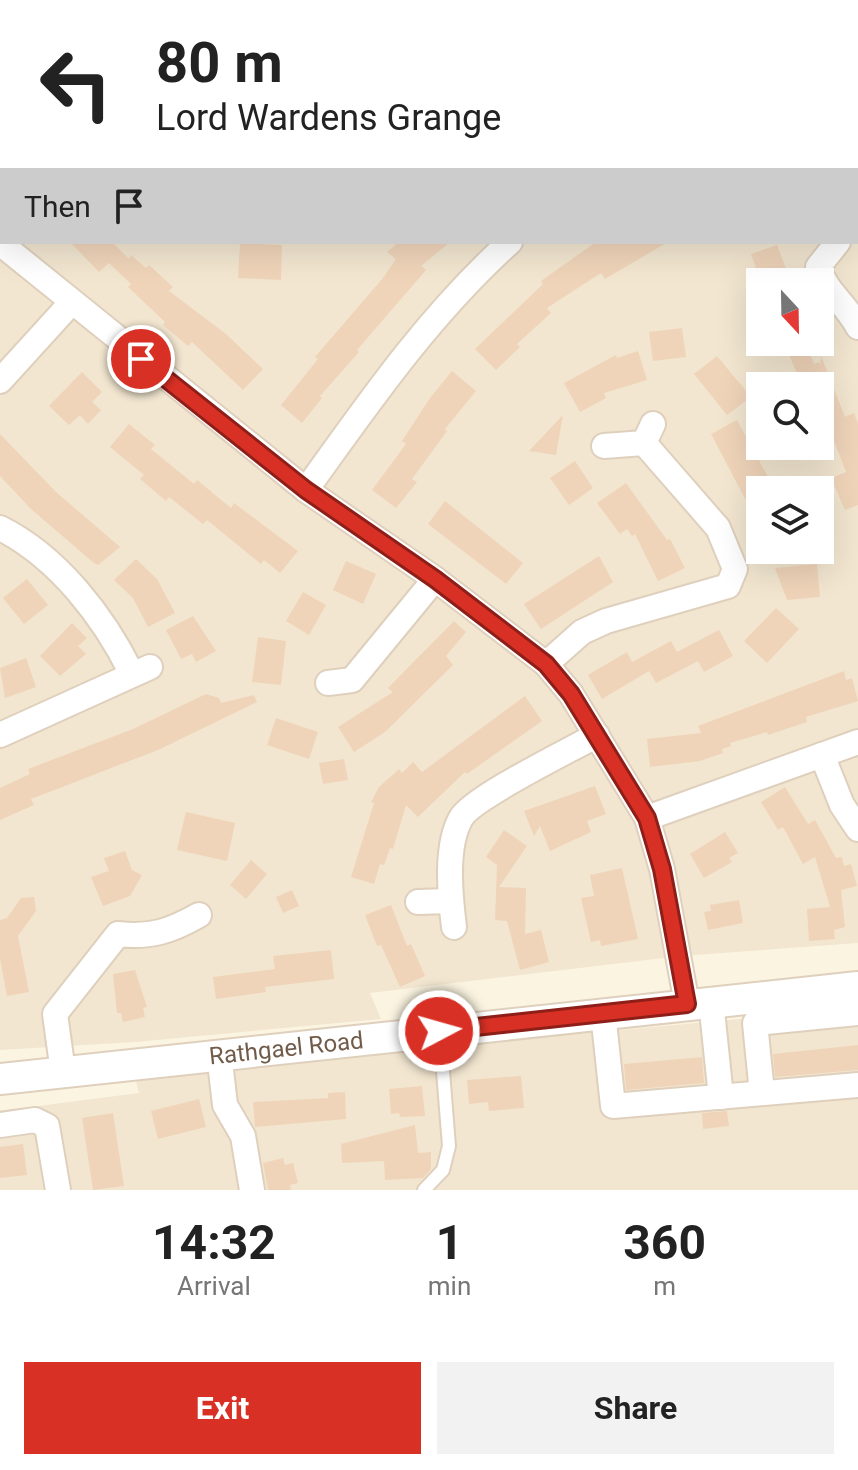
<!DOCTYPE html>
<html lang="en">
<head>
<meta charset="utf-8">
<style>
	:root { --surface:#fff; --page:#f2f2f2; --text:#222; --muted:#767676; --accent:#d93025 }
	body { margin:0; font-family:Roboto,sans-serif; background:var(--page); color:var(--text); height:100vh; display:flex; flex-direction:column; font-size:30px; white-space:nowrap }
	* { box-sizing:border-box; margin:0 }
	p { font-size:26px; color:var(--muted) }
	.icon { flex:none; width:44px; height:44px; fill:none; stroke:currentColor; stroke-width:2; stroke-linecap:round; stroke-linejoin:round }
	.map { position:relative; height:1190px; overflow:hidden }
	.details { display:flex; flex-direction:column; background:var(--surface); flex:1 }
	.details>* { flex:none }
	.top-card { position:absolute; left:0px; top:0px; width:858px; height:244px; box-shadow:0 8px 32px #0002; background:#fff; color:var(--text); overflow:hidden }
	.needle { width:52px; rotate:158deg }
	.buttons { position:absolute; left:746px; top:268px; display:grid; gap:16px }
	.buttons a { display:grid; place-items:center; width:88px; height:88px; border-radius:0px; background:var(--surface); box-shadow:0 8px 32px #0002; font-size:40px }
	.pin { position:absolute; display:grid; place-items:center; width:68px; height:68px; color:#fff; margin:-34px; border:4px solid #fff; border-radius:50%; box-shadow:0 2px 8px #0007 }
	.me { position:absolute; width:88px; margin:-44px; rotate:84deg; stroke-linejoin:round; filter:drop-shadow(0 0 6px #0008) }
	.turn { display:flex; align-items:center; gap:28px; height:168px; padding:0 24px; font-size:36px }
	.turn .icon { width:104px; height:104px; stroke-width:2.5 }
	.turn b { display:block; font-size:56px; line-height:68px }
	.then { display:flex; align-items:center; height:76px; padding:0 24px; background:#0003; gap:16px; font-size:30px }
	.eta { display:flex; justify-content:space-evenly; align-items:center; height:136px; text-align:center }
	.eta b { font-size:48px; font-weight:700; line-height:56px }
	.cta { display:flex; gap:16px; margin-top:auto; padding:16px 24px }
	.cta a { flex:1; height:92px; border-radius:0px; background:var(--accent); color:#fff; font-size:32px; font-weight:700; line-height:92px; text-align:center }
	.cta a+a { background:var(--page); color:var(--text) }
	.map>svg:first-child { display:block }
</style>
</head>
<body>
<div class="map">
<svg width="858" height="1190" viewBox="0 0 858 1190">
	<rect width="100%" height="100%" fill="#fbf4e1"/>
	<!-- residential -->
	<g fill="#f2e6d0" fill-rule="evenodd">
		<path d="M0 0 617 2H2V242H856L858 16V943L681 956 370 993 381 1019 135 1042 0 1050ZM760 282H820V342H760ZM760 386H820V446H760ZM760 490H820V550H760Z"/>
		<polygon points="858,1008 858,1190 0,1190 0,1111 139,1093 136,1081 417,1049"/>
	</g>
	<!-- green -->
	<polygon fill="#cce8c0" points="600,0 858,0 858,16 856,2"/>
	<!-- building -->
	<g fill="#efd4b9">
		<polygon points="70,242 112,242 129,259 131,255 146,268 149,265 173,287 169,291 226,334 263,369 243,390 192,342 188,346 163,325 165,322 128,287 131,284 109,263 99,272"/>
		<polygon points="399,242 450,242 421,266 426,270 357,350 359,352 320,396 322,398 302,423 281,405 318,359 315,357 383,278 396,259 387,252"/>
		<polygon points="596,242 668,242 605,279 601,273 547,308 551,313 517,344 520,347 496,370 475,349 543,284 541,281"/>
		<polygon points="240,243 282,245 281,280 238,278"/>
		<polygon points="777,245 791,282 761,282 751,254"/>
		<polygon points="682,328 686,357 653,361 649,332"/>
		<polygon points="784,342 805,342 814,364 819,362 820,365 821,356 845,417 854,413 858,424 858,505 845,510 831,478 846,472 820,404 820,386 802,386"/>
		<polygon points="638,351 647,380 604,393 606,398 580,412 564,383 616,355 617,358"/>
		<polygon points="717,356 751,397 727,415 694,374"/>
		<polygon points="452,371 476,391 445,429 447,431 412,479 417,482 396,508 372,490 406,444 402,441 430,398"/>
		<polygon points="82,372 102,392 92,402 101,410 88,424 80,415 69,425 49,406"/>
		<polygon points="563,415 556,455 529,451"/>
		<polygon points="737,420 775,490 760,490 760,527 711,434"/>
		<polygon points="129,424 155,445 151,449 194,484 197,480 231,508 234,503 298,551 280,573 264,560 261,564 207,520 203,524 169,497 166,501 140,479 144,475 110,447"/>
		<polygon points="0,434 56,492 120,547 98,565 94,563 31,509 0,476"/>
		<polygon points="575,461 593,488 569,505 550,478"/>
		<polygon points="626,483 667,540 670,539 685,568 658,581 635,534 632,536 627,529 620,534 597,503"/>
		<polygon points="445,501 523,563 506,584 428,524"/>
		<polygon points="599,556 613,582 541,629 524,604"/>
		<polygon points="136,559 157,579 175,613 148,627 133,598 114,580"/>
		<polygon points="346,561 376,574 363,604 333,590"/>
		<polygon points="817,564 820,597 787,600 775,568"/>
		<polygon points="27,579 48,605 24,624 3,598"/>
		<polygon points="303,592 326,605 309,635 286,621"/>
		<polygon points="776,608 799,629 767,663 744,641"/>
		<polygon points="193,616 216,651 196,662 192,654 181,659 166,630"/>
		<polygon points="454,621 466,632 446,656 453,665 385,732 354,752 338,727 393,692 388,688"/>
		<polygon points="72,623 87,638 78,646 86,654 60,676 40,656"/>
		<polygon points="719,630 733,656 704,672 698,661 656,683 649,671 602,699 588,675 627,652 632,662 671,641 677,652"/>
		<polygon points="258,637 286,641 281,685 252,682"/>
		<polygon points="26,658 36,687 5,698 0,668"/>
		<polygon points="844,671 846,680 852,678 858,701 806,717 807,722 768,735 767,732 730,743 731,746 722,749 723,753 700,761 650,767 647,739 701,733 698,726"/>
		<polygon points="206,694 219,698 221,703 254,695 257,702 158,750 31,799 34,805 0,820 0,788 30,774 28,769 133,729"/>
		<polygon points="525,696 542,721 467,774 465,772 418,817 406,805 393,849 390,848 384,865 380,864 374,884 351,877 374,803 371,802 379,787 399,769 402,773 413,762 422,772"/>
		<polygon points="276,718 318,732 309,759 267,745"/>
		<polygon points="344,759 348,780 323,784 319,763"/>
		<polygon points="595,786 606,814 587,821 591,832 550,851 540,826 534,836 524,811"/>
		<polygon points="785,787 808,824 815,820 836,858 842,857 844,866 851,864 857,886 841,890 845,927 834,930 835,939 809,941 807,909 830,907 815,857 803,864 783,827 778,830 761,802"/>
		<polygon points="186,812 235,823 227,861 177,850"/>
		<polygon points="504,830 527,846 499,887 526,888 525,934 541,930 549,962 520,970 507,921 495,920 497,865 486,857"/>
		<polygon points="725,832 738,853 729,858 732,862 704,878 690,854"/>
		<polygon points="125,851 132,870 142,875 130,896 103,906 91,877 109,871 104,858"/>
		<polygon points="251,860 267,874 246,899 230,885"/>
		<polygon points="622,868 638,939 601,946 600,940 591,942 581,898 594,896 590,875"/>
		<polygon points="292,890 299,906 283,913 276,897"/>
		<polygon points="34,897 36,911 18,936 29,992 7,996 0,959 0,920 7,918 21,898"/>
		<polygon points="739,900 743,923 708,930 704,912 711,911 710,905"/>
		<polygon points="391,905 407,946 411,944 425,976 400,987 381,945 377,946 365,915"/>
		<polygon points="331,950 334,979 265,987 266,992 216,999 213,977 275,969 273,956"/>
		<polygon points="135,970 147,1007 143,1008 145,1017 123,1022 121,1013 117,1013 113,974"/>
		<polygon points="858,1045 858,1070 775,1077 773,1054"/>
		<polygon points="702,1057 704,1083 626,1090 624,1064"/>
		<polygon points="521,1076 524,1108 489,1111 488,1102 469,1104 467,1080"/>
		<polygon points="422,1086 425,1116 400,1117 399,1113 391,1114 389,1089"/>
		<polygon points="345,1092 346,1119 255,1127 253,1102 328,1098 328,1093"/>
		<polygon points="199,1099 206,1127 158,1139 151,1111"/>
		<polygon points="727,1111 729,1126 703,1129 702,1113"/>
		<polygon points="113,1113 124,1186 93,1190 82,1118"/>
		<polygon points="415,1125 418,1153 431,1152 431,1169 423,1178 385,1180 384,1161 342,1163 341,1144"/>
		<polygon points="23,1144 27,1175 0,1178 0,1147"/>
		<polygon points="283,1158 285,1165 293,1163 298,1183 290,1185 291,1190 268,1190 263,1163"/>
	</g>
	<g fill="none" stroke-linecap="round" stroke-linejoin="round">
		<!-- service casing -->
		<g stroke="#dfd0bd" stroke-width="16">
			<polyline id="service" points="424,1190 443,1170 449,1146 440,1034"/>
		</g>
		<!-- minor casing -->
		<g stroke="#dfd0bd" stroke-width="28">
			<g id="minor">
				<polyline points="36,0 38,2"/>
				<polyline points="114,2 115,0"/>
				<polyline points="856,154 858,156"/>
				<polyline points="856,216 858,213"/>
				<path d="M838 242 818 267C826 292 846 304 858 327"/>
				<polyline points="0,243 306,490 435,579 546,664 571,694 647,818 662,869 687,1004"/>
				<polyline points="0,381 71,303"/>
				<polyline points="604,446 644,443 653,424"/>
				<path d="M306 490C369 402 430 314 510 242"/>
				<path d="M0 528C58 557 104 617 132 674"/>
				<polyline points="546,664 582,632 606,621 728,586 735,569 718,528 644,443"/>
				<polyline points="328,683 352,680 435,579"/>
				<polyline points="0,735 150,667"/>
				<polyline points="822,755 842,805 858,829"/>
				<polyline points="647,818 858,742"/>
				<polyline points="418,902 450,901"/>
				<path d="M454 927C450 895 445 846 461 818 473 797 571 750 597 735"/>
				<polyline points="711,1001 721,1097"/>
				<polyline points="603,1013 613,1106 858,1085"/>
				<polyline points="219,1053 225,1105 243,1136 252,1190"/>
				<path d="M63 1072 55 1014 118 934C150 938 171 931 199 915"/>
				<polyline points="762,1093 755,1023 858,1013"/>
				<polyline points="0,1125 35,1120 47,1126 58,1190"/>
			</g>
		</g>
		<!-- tertiary casing -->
		<g stroke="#dfd0bd" stroke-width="34">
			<g id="tertiary">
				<path id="s1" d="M0 1079 858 987"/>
			</g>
		</g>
		<!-- service -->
		<use href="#service" stroke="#fff" stroke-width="12"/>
		<!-- minor -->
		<use href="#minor" stroke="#fff" stroke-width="24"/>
		<!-- tertiary -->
		<use href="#tertiary" stroke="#fff" stroke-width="30"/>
	</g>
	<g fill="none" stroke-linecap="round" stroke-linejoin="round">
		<!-- route casing -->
		<g stroke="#8d1f18" stroke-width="20">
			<polyline id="route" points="141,359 306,490 435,579 546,664 571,694 647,818 662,869 687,1004 439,1031"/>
		</g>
		<!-- route -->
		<use href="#route" stroke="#d93025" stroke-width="14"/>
	</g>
	<g text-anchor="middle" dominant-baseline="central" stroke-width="7" stroke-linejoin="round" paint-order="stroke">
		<!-- street labels -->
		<g font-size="24" fill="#715b49" stroke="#fef7e6">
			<text stroke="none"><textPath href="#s1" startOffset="288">Rathgael Road</textPath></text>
		</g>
	</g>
</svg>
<div class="buttons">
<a><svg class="needle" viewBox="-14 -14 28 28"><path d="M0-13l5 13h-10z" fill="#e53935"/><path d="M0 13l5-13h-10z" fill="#767676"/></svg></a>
<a><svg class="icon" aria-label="search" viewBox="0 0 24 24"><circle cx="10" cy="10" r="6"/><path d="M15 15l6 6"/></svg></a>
<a><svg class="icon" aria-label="layers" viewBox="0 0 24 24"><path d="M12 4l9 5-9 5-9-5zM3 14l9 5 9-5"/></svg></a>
</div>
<div class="pin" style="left:141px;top:359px;background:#d93025"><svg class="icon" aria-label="arrive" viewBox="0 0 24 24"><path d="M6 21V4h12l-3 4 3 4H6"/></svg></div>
<svg class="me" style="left:439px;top:1031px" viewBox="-20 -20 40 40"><circle r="17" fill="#d93025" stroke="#fff" stroke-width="3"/><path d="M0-11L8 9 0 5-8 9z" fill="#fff"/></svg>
<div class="top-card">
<div class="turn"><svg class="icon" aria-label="left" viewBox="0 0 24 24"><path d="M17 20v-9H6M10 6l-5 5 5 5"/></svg><div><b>80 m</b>Lord Wardens Grange</div></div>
<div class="then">Then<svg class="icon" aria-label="arrive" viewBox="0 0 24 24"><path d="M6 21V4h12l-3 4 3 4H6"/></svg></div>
</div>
</div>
<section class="details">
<div class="eta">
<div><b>14:32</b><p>Arrival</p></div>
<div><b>1</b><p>min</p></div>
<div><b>360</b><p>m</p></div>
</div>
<div class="cta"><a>Exit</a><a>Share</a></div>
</section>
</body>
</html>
